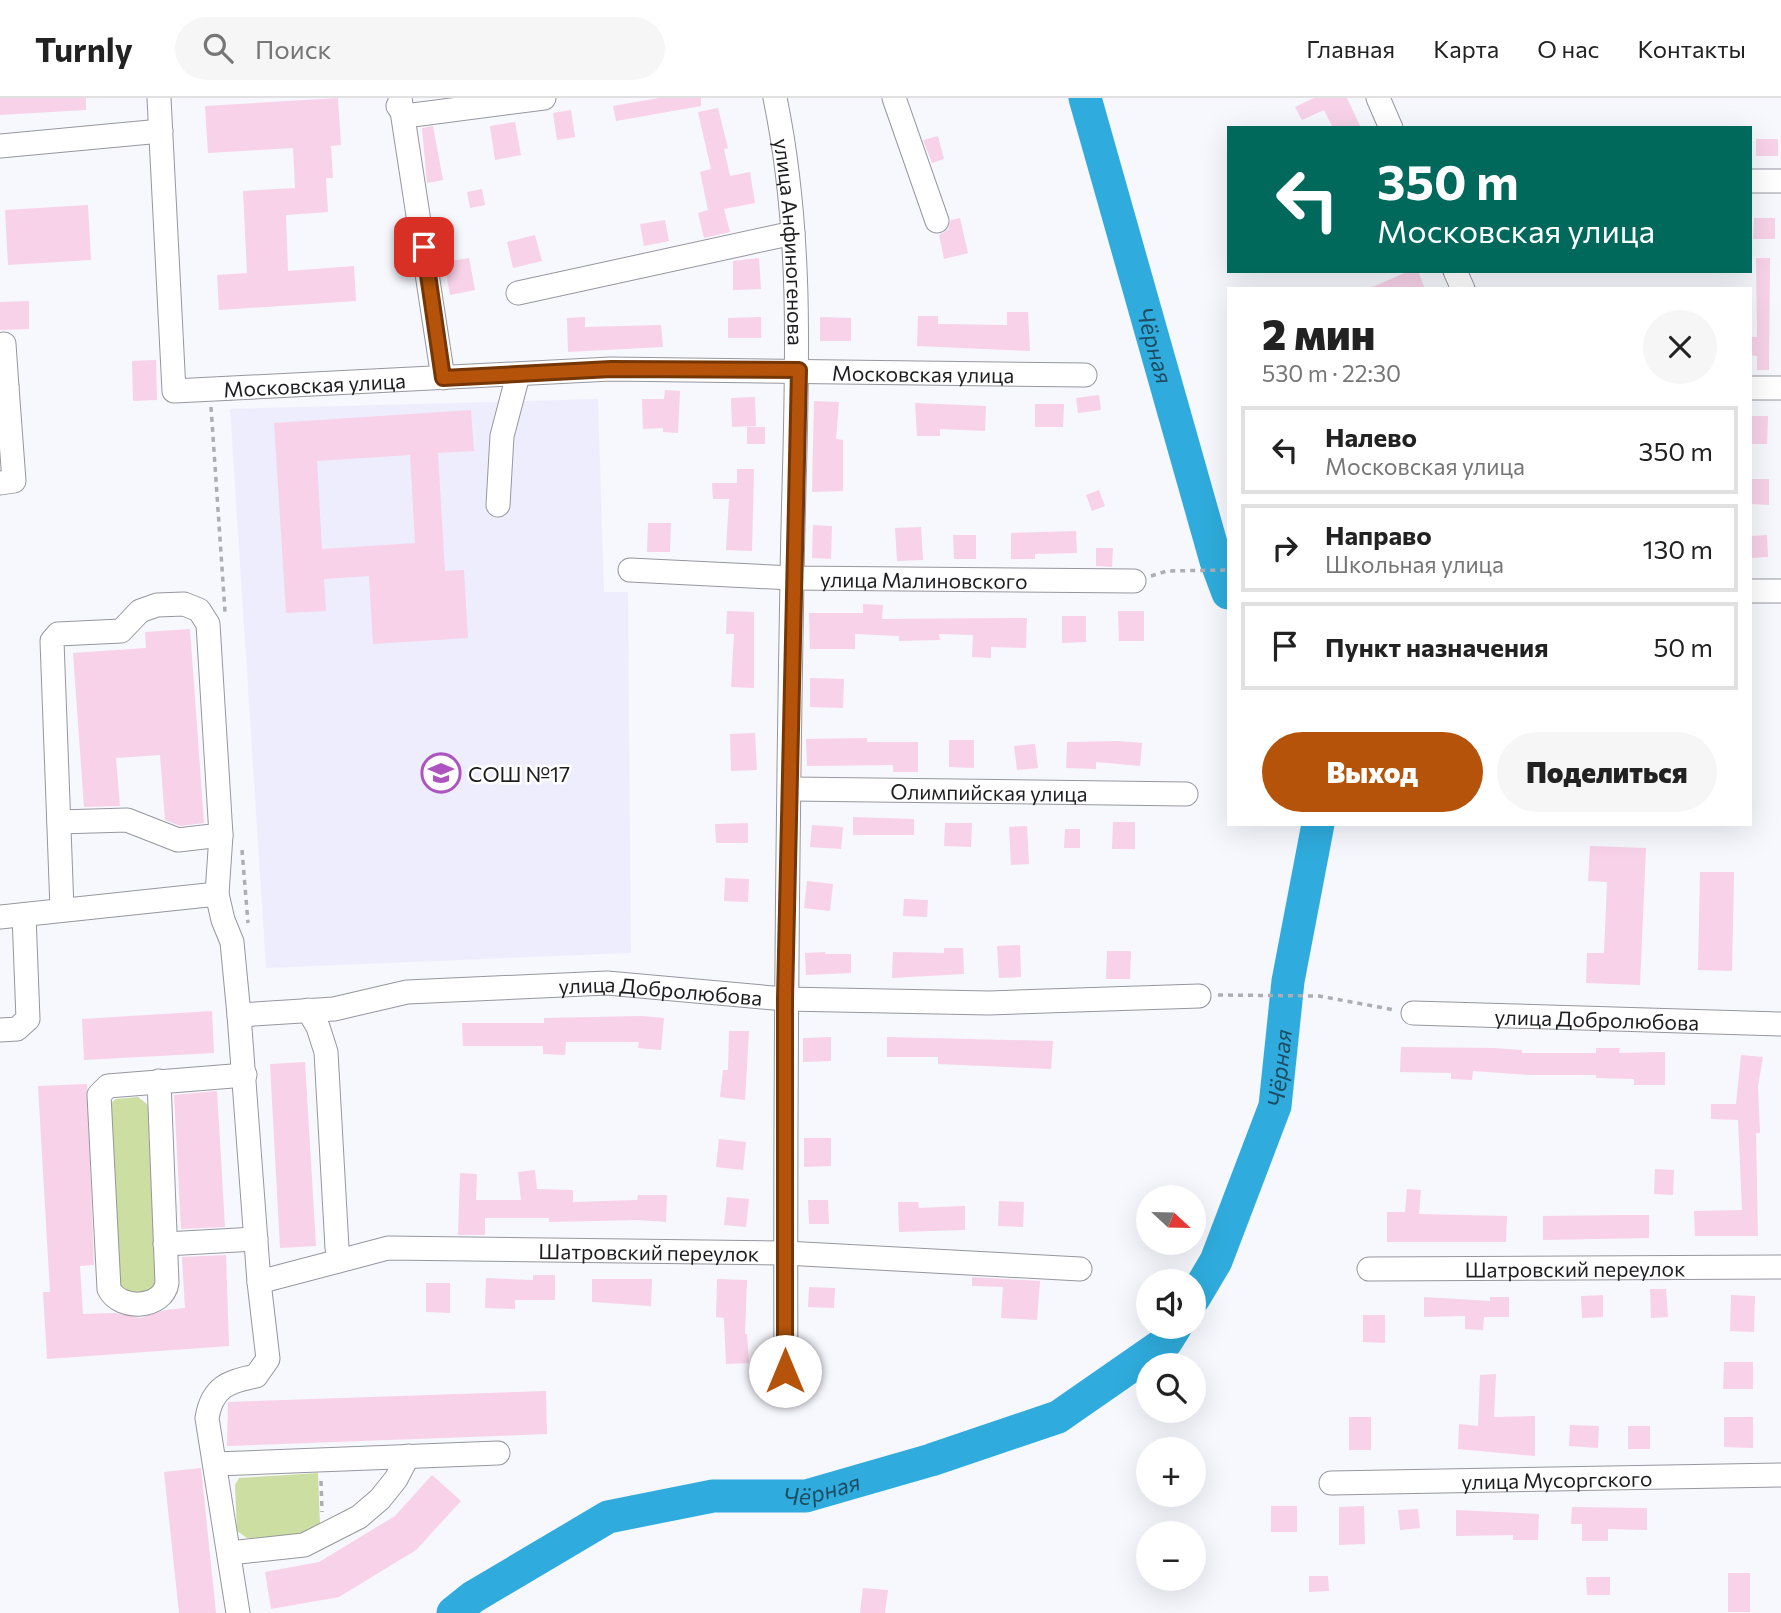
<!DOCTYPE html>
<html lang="ru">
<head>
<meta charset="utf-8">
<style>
	:root { --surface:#fff; --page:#f6f6f6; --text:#222; --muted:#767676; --line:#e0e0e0; --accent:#b45309 }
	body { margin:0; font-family:Commissioner,sans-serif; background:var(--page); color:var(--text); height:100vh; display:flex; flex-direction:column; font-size:26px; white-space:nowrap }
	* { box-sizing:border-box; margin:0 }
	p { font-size:23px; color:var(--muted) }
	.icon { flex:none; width:38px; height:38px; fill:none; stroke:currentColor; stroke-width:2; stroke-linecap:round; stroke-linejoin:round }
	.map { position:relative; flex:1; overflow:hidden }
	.sheet { position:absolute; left:1227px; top:189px; width:525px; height:539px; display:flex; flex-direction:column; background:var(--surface); border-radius:0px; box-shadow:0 7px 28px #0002 }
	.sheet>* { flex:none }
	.top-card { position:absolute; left:1227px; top:28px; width:525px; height:147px; border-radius:0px; box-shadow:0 7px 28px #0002; background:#00695c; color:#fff; overflow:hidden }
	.needle { width:46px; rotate:112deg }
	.tools { position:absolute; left:1136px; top:1087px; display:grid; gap:14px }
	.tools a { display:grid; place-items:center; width:70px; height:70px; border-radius:50%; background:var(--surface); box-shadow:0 7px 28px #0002; font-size:35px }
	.pin { position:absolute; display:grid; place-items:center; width:60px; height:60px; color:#fff; margin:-30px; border-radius:14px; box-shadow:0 4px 10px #0006 }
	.me { position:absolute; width:77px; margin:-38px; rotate:0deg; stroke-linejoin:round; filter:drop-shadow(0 0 5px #0008) }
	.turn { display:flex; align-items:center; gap:24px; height:147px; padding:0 35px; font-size:32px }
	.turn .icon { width:91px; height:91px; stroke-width:2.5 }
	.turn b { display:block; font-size:49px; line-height:60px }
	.round { display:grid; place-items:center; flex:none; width:74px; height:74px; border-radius:37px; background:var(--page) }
	.head { display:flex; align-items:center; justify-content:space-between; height:119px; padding:0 35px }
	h1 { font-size:42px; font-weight:800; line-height:52px }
	.button { display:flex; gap:14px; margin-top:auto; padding:14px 35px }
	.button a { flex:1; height:80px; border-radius:42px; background:var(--accent); color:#fff; font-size:28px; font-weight:800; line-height:80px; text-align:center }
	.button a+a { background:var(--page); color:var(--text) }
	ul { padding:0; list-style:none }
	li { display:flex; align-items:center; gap:21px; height:88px; margin:0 14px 10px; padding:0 21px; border:4px solid var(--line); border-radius:0px }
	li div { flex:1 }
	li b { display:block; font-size:26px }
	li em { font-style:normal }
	header { display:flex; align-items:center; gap:42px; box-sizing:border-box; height:98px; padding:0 35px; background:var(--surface); border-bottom:2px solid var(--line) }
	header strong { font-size:33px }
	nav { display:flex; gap:38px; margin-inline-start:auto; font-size:24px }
	.search { width:490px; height:63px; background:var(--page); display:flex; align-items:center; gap:18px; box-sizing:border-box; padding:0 24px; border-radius:38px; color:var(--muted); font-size:26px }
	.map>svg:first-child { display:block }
</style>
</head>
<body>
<header>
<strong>Turnly</strong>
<div class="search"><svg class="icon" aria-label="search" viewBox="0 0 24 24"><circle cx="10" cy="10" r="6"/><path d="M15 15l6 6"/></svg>Поиск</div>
<nav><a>Главная</a><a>Карта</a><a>О нас</a><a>Контакты</a></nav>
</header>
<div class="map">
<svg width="1781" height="1515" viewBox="0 0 1781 1515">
	<rect width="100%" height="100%" fill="#f7f7fe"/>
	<!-- built -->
	<polygon fill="#eeedfe" points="598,301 604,494 628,494 631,855 266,870 230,311"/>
	<!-- green -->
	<g fill="#ccdea2">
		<polygon points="138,999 147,1006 149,1013 159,1182 149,1194 127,1196 118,1190 107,1008 116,1001"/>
		<polygon points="318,1375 320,1427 300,1439 247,1440 237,1433 235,1387 239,1380"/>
	</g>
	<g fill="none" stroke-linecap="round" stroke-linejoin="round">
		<!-- river -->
		<g stroke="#2facdd" stroke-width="33">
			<path id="s1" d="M1085 0 1216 463 1228 495"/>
			<path id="s2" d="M1194 1200 1216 1163 1275 1008 1288 883 1318 726"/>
			<path id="s3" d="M453 1515 473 1499 608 1419 713 1398H806L931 1362 1058 1319 1166 1244 1176 1228"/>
		</g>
	</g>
	<!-- building -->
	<g fill="#f7d2e8" fill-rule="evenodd">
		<polygon points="0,0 86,0 86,12 0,17"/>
		<polygon points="338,0 341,47 331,48 333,80 326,80 328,114 286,117 288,173 354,168 356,203 219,212 217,177 247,175 243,93 295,90 293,50 208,55 205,8"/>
		<polygon points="659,0 701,0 701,8 616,23 613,8"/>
		<polygon points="1314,0 1347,0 1361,30 1333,30 1324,12 1302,22 1295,9"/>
		<polygon points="718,10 728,50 724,51 730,78 750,74 755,105 724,111 730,134 704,140 698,115 708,112 700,74 711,71 698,14"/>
		<polygon points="571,12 575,39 557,42 553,15"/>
		<polygon points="515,24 521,57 495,62 490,28"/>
		<polygon points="433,28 443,82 427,85 422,30"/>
		<polygon points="938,38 944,61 932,65 923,42"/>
		<rect x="1756" y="41" width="22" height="17"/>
		<polygon points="482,91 485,107 470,110 467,94"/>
		<polygon points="88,107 91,162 8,167 5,112"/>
		<polygon points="960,120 968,155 944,161 939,137 948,132 951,122"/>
		<polygon points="1754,120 1775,120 1775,141 1753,141"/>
		<polygon points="665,122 669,143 644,148 640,126"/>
		<polygon points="535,137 542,163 513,170 507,144"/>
		<polygon points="469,160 475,192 450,197 444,164"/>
		<polygon points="759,160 761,191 733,192 733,163"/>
		<polygon points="1756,160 1770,160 1769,272 1757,272 1757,258 1750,257 1750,239 1757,239"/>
		<polygon points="1409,173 1418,173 1425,191 1368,191"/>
		<polygon points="29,203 29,231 0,232 0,204"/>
		<polygon points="1007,214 1028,214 1030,253 917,248 918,218 938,218 938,226 1007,227"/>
		<polygon points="585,219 585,229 661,227 663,249 568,254 567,220"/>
		<polygon points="761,219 761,240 728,240 728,220"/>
		<polygon points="820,219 851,220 851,243 820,243"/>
		<polygon points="156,262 157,302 133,303 132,263"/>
		<polygon points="665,292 680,293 678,335 663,334 663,330 643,331 642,301 664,301"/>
		<polygon points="1099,297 1101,312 1078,315 1076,300"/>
		<polygon points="755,299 756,328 732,329 731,300"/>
		<polygon points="814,303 839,304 836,341 843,342 843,393 812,394"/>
		<polygon points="915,305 986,308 985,333 940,331 940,338 917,338"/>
		<polygon points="1035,306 1064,306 1063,329 1035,329"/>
		<path d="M471 312 474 353 438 355 445 473 464 472 468 540 373 546 369 478 324 481 326 513 286 515 274 325ZM410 357 415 445 322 451 317 363Z"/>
		<polygon points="1750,318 1768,318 1767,346 1750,346"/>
		<rect x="747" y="329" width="18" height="17"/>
		<polygon points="737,371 754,371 752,453 726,452 729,401 713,401 712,385 737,385"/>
		<polygon points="1750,381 1769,381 1769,407 1750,406"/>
		<polygon points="1099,392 1105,408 1092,413 1086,397"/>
		<polygon points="648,425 671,425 670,454 647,454"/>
		<polygon points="813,427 832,428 831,461 812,460"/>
		<polygon points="921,429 923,462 897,463 895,430"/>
		<polygon points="1076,433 1077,455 1035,456 1035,461 1011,461 1011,435"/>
		<polygon points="953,437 976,437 976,461 954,461"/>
		<polygon points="1767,437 1768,459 1750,460 1750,438"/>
		<polygon points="1096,450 1113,450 1112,469 1096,468"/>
		<polygon points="863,506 883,507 882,521 1027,520 1026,550 991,549 991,560 972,559 973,537 939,536 940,542 899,543 899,538 855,536 855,551 810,551 809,515 863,515"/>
		<polygon points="727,513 754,514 754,590 731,589 734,536 726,536"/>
		<polygon points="1118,513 1144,513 1144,543 1119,543"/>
		<polygon points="1062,518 1086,518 1086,544 1062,545"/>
		<polygon points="190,531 204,725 180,728 165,722 160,657 116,660 120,708 84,709 73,555 146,550 145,534"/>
		<polygon points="810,580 844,581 843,610 810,609"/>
		<polygon points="755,635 757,672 731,673 730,636"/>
		<polygon points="867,640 867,644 918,644 918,674 893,674 893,667 807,668 806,641"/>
		<polygon points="949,642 974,642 974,670 949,669"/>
		<polygon points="1119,643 1142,645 1140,668 1096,664 1096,671 1066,670 1067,644"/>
		<polygon points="1035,646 1038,670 1017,672 1014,648"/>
		<polygon points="853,719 914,721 914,737 853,737"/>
		<polygon points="1113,724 1135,724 1135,751 1112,751"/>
		<polygon points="748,725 748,745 716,745 715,726"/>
		<polygon points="945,725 972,725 971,749 944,748"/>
		<polygon points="812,727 843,729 841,751 810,749"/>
		<polygon points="1027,728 1029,766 1011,767 1009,729"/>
		<polygon points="1065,731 1080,731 1080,750 1064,750"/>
		<polygon points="1590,748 1646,750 1640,887 1586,885 1587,855 1604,855 1607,784 1588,783"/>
		<polygon points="1700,774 1734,774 1732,873 1698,872"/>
		<polygon points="725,780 749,781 748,804 724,803"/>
		<polygon points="807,783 833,786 830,813 804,810"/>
		<polygon points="904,801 928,802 927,819 903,818"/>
		<polygon points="1020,847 1021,879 999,880 997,848"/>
		<polygon points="944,850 963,850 964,876 892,880 893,854 944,855"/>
		<polygon points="1107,853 1131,853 1130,881 1106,881"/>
		<polygon points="825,854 825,856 851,856 851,875 806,877 805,855"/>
		<polygon points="212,913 214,955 84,962 82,921"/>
		<polygon points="642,918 664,920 661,952 638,950 639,944 566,944 565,957 543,956 543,948 463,948 462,925 544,925 544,920"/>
		<polygon points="729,933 749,933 745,1002 720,999 723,972 728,972"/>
		<polygon points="831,939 831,963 803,964 803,940"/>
		<polygon points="887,939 1053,943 1051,971 938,966 938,959 887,959"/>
		<polygon points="1401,949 1494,950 1522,952 1522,955 1596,955 1596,950 1620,950 1619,955 1665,954 1665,987 1634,987 1634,981 1596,980 1596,977 1528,977 1473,973 1472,982 1451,981 1451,975 1400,974"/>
		<polygon points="1741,957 1763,959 1758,988 1760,1035 1756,1035 1758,1138 1695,1138 1694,1113 1742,1112 1738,1022 1711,1021 1711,1006 1736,1006"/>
		<polygon points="305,964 316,1148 280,1150 270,966"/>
		<polygon points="87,986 94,1167 80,1168 83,1216 114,1215 140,1220 165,1212 185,1210 182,1159 226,1157 229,1248 47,1261 43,1194 50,1194 38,988"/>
		<polygon points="217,993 225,1129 181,1131 174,997"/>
		<polygon points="804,1040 831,1040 831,1068 804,1069"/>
		<polygon points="719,1041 746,1044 743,1072 716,1069"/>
		<polygon points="1655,1071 1674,1072 1673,1097 1654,1096"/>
		<polygon points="535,1072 537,1091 573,1092 573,1104 637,1102 638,1097 667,1097 666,1124 637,1122 549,1124 549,1120 485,1120 485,1137 458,1137 460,1075 477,1076 476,1102 521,1102 518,1074"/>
		<polygon points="1407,1091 1421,1092 1419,1116 1507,1118 1506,1144 1387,1144 1387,1114 1405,1114"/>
		<polygon points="727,1099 749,1101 746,1129 724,1127"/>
		<polygon points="808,1102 828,1102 829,1126 809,1126"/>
		<polygon points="999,1103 1024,1104 1023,1129 998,1128"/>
		<polygon points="898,1104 918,1104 919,1110 965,1108 965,1132 899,1134"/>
		<polygon points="1625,1117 1649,1117 1649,1140 1543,1142 1543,1118"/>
		<polygon points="533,1177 555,1177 555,1202 515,1202 515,1211 485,1210 486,1180 533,1182"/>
		<polygon points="972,1179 1040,1183 1037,1222 1001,1220 1003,1189 972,1188"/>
		<polygon points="592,1181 652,1181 651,1208 592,1204"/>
		<polygon points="717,1181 747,1182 745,1236 747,1236 749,1265 726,1266 724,1220 716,1219"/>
		<polygon points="426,1185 450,1185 450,1215 426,1214"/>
		<polygon points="809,1189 835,1190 834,1210 808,1209"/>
		<polygon points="1650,1191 1666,1191 1668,1219 1651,1220"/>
		<polygon points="1603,1197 1603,1219 1582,1220 1581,1198"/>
		<polygon points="1731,1197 1755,1198 1754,1234 1730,1233"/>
		<polygon points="1424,1199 1490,1203 1490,1199 1509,1199 1509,1219 1484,1219 1483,1232 1465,1231 1465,1218 1424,1219"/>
		<polygon points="1363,1217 1385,1217 1385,1245 1363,1244"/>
		<polygon points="1724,1264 1753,1264 1753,1291 1723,1291"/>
		<polygon points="1496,1276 1494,1319 1535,1318 1535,1358 1458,1351 1459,1326 1478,1328 1480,1277"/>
		<polygon points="546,1293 547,1336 227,1348 228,1304"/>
		<rect x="1349" y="1319" width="22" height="33"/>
		<polygon points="1724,1319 1753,1319 1753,1350 1724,1349"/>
		<polygon points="1570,1327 1599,1328 1598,1350 1569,1348"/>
		<rect x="1628" y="1328" width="22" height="23"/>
		<polygon points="201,1370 216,1515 179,1515 164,1374"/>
		<polygon points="432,1377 461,1403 416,1452 339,1499 271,1511 265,1474 319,1464 395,1418"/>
		<rect x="1271" y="1408" width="26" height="26"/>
		<polygon points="1364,1408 1365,1446 1339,1447 1339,1409"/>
		<polygon points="1572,1409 1647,1410 1647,1432 1608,1431 1608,1443 1582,1443 1582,1426 1571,1426"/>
		<polygon points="1418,1411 1420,1430 1400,1432 1398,1412"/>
		<polygon points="1456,1412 1539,1416 1538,1442 1513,1442 1513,1437 1456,1438"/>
		<rect x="1728" y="1475" width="22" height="39"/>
		<polygon points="1309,1478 1328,1478 1329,1493 1309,1494"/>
		<polygon points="1586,1479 1610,1479 1610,1497 1587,1497"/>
		<polygon points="863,1490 888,1492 885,1515 860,1515"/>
	</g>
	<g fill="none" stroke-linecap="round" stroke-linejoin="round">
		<!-- minor casing -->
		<g stroke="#96969f" stroke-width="25">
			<g id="minor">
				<path id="s4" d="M159 0 174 293 611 271 1085 277"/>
				<polyline points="400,0 443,280"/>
				<path id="s5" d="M775 0C808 159 794 320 792 481 787 753 785 1025 786 1296"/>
				<polyline points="894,0 937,123"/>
				<polyline points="1378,0 1391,30"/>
				<polyline points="398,8 405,18 544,0"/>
				<polyline points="0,48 161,33"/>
				<polyline points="1750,83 1781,83"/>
				<polyline points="1455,173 1463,191"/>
				<polyline points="518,195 793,135"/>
				<polyline points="4,246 7,289"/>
				<polyline points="0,289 7,289 14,383 0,385"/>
				<polyline points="1750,290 1781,290"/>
				<polyline points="498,407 502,338 518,277"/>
				<path id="s6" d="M630 472 792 480 1134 483"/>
				<polyline points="1750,493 1781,493"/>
				<path id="s7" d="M791 691 1186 696"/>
				<polyline points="59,724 127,722 178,742 221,737"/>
				<polyline points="62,811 52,543 58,536 121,533 140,513 157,507 184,506 199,512 208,526 221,737 217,796"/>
				<path id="s8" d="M0 819 217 796 223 822 232 844 239 917 334 911 407 894 607 885 785 901 989 905 1199 898"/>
				<polyline points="308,912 318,929 326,954 337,1150"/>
				<path id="s9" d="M1413 915 1781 926"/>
				<path id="s10" d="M239 917 259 1184 388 1150 785 1155 1080 1171"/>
				<polyline points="0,932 17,931 28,921 24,817"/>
				<path d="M159 983 167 1185C163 1211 120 1213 109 1191L99 997 108 988 245 977"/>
				<polyline points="165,1146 256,1141"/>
				<path id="s11" d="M1369 1171 1781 1169"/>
				<polyline points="215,1366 498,1355"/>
				<path id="s12" d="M1331 1385 1781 1377"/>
				<polyline points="229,1455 304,1447 359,1419 380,1401 396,1381 408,1358"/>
				<path d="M238 1515 207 1320C212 1289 229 1283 256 1278L268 1261 259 1184"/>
			</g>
		</g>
		<!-- path -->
		<g stroke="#adadb2" stroke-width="3.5" stroke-dasharray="5 5" stroke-linecap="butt">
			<polyline points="211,309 225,514"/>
			<polyline points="1151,478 1167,473 1228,472"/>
			<polyline points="242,752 248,825"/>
			<polyline points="1218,897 1319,898 1395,912"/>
			<polyline points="321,1383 322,1414"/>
		</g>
		<!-- minor -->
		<use href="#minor" stroke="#fff" stroke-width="23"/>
	</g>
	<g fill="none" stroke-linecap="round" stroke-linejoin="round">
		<!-- route casing -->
		<g stroke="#753606" stroke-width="18">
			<polyline id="route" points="424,149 443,280 611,271 799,272 785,901 785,1273"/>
		</g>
		<!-- route -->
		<use href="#route" stroke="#b45309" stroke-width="12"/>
	</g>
	<!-- icons -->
	<defs>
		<g id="school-ring" transform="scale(2.0125)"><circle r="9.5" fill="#fff" stroke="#ad54c0" stroke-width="1.5"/><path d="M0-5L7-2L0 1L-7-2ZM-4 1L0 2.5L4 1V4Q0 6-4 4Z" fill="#ad54c0"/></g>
	</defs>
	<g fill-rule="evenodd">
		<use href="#school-ring" x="441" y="675"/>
	</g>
	<g text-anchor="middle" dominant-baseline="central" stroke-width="5" stroke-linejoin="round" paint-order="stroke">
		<!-- street labels -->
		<g font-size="21" fill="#1e1e21" stroke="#fff">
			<text stroke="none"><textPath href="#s5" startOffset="145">улица Анфиногенова</textPath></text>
			<text stroke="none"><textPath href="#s4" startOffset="1043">Московская улица</textPath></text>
			<text stroke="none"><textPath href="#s4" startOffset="434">Московская улица</textPath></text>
			<text stroke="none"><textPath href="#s6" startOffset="294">улица Малиновского</textPath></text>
			<text stroke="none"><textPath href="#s7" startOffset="198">Олимпийская улица</textPath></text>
			<text stroke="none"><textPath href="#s8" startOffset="766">улица Добролюбова</textPath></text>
			<text stroke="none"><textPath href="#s9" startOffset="184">улица Добролюбова</textPath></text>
			<text stroke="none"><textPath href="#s10" startOffset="662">Шатровский переулок</textPath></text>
			<text stroke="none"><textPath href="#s11" startOffset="206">Шатровский переулок</textPath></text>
			<text stroke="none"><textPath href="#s12" startOffset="226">улица Мусоргского</textPath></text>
		</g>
		<!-- poi labels -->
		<g font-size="21" fill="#1e1e21" stroke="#fff" text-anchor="start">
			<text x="468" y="675">СОШ №17</text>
		</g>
		<!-- water labels -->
		<g font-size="23" font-style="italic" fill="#1c4d62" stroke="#fff">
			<text stroke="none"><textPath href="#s1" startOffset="257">Чёрная</textPath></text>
			<text stroke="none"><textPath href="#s2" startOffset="247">Чёрная</textPath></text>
			<text stroke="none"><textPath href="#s3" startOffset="399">Чёрная</textPath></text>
		</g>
	</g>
</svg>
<div class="tools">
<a><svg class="needle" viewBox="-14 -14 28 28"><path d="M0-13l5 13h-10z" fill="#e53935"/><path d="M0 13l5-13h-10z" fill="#767676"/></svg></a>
<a><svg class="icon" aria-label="sound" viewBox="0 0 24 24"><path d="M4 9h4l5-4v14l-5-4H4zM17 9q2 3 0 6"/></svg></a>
<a><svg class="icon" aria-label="search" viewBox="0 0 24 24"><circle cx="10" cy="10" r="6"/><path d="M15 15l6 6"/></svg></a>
<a>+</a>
<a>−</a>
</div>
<div class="pin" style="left:424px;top:149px;background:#d93025"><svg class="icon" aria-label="arrive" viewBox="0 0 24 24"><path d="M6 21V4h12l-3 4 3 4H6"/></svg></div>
<svg class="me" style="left:785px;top:1273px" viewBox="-20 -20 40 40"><circle r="19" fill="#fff"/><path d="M0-13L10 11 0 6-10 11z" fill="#b45309"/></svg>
<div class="top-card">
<div class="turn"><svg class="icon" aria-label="left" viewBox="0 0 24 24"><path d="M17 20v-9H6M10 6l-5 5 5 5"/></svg><div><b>350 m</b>Московская улица</div></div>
</div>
<section class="sheet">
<div class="head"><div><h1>2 мин</h1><p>530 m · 22:30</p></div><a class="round"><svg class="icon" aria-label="close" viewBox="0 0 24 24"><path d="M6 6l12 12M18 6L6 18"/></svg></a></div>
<ul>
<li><svg class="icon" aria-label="left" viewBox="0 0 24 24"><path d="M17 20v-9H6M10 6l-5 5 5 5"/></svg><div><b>Налево</b><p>Московская улица</p></div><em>350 m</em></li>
<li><svg class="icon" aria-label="right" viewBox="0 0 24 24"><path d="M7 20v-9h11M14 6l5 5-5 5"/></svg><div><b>Направо</b><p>Школьная улица</p></div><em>130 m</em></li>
<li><svg class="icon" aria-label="arrive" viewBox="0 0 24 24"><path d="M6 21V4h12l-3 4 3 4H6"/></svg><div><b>Пункт назначения</b></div><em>50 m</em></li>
</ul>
<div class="button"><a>Выход</a><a>Поделиться</a></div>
</section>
</div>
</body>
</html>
